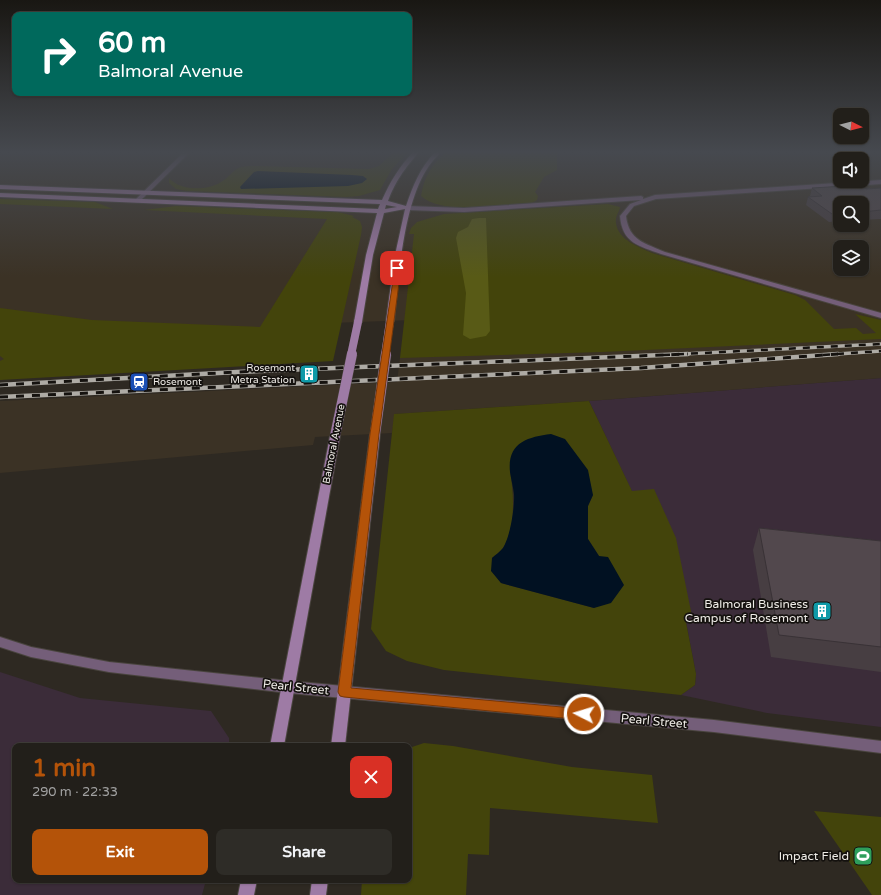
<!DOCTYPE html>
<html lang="en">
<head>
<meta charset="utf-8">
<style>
	:root { --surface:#221f1a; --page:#2e2c27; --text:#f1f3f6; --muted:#a2a2a2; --line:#3f3d39; --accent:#b45309 }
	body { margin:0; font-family:"Varela Round",sans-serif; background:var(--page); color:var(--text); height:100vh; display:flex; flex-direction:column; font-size:15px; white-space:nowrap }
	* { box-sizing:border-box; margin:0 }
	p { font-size:13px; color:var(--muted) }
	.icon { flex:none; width:22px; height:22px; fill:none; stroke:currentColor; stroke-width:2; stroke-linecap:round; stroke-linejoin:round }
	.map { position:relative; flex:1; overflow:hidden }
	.sheet { position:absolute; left:12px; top:743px; width:400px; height:140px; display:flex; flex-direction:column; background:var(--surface); border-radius:8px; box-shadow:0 1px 3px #0004,0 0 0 1px var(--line) }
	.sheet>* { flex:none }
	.guide { position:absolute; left:12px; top:12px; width:400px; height:84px; border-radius:8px; box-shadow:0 1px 3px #0004,0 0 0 1px var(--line); background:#00695c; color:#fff; overflow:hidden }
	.needle { width:26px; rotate:96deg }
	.tools { position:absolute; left:833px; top:108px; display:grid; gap:8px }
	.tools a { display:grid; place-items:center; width:36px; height:36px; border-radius:8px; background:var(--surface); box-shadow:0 1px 3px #0004,0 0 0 1px var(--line); font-size:20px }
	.pin { position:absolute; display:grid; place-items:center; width:34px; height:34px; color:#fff; margin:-17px; border-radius:8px; box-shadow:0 2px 6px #0006 }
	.me { position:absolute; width:44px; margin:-22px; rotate:275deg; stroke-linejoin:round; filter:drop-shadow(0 0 3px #0008) }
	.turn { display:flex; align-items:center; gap:14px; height:84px; padding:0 20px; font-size:18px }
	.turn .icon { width:52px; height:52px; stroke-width:2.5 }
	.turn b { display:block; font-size:28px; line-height:34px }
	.round { display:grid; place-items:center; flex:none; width:42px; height:42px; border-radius:8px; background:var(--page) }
	.summary { display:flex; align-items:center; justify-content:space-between; height:68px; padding:0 20px }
	h1 { font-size:24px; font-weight:700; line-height:30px; color:var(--accent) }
	.primary-button { display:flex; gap:8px; margin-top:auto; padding:8px 20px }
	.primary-button a { flex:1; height:46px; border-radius:8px; background:var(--accent); color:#fff; font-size:16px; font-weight:700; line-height:46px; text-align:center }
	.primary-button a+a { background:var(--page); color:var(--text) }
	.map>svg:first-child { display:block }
</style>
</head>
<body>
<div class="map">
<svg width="881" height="895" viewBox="0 0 881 895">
	<rect width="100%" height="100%" fill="#2e2922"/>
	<!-- commercial -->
	<g fill="#3b2c39">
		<polygon points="881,378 881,727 767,713 681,695 695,685 696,674 685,617 691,616 589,401"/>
		<polygon points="0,672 80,698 211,711 229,738 229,746 15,746 15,880 206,880 202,895 0,895"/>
	</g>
	<!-- built -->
	<path fill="#3b3225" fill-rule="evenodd" d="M0 152H881V378L589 401 395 414 392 433 315 437 313 445 0 473V401L397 382 400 358 409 357 412 320 332 323 0 380ZM840 159H862V181H840ZM840 203H862V225H840ZM840 247H862V269H840Z"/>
	<!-- green -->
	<g fill="#43440b" fill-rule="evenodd">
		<path d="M393 152H408L392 169 380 190 359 196 346 197 187 191 176 189 169 183V178C180 191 207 191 221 182 229 178 232 170 241 167 246 166 251 166 256 166L369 169 379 166Z"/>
		<path d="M446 152H557V170L544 177 535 192 538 196 537 200 532 203C504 204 442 216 421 196 424 176 432 165 446 152Z"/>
		<polygon points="0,199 95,202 113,209 0,204"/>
		<path d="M608 204 620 207C619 213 615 216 616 223 618 240 639 247 652 253L795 295 805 300 834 329 856 328 863 334 876 333 855 314 881 320V339L602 352 400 358 414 234H409L411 228 417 222 444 214Z"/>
		<polygon points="176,206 338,212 354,216 352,217 360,221 362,227 361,235 333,361 0,380 0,361 4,359 0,356 0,308 92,320 260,327 327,219 144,210"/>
		<path d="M589 401 632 491 654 489 676 538 692 616 685 617 696 674 695 685 681 695 444 670 407 661 386 651 371 629 394 414ZM510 471 593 495 588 506V539L599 556 594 608 501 583 492 571V558C495 555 500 552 503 548 516 528 514 493 510 471Z"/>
		<polygon points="424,743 453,746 572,767 652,775 658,823 490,808 489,855 468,854 466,895 361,895 362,880 409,880 409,748"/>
		<polygon points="814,811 881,817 881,895 872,895"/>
	</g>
	<!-- forest -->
	<polygon fill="#585a16" points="479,218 486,218 490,331 486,336 470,339 463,335 466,293 456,238 458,232 468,227 472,219"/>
	<!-- water -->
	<g fill="#011122">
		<polygon points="258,171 352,175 363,176 367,179 362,183 348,186 241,189 240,187 254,172"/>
		<path d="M551 434 565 439 588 470 593 495 588 506V539L599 556 608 557 624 585 611 603 594 608 501 583 491 571 492 558C495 555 500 552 503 548 510 537 515 507 514 494 513 486 511 479 510 472 507 443 527 437 551 434Z"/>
	</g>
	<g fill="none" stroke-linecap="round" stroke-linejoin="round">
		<!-- street casing -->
		<g stroke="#49443e" stroke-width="2">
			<g id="street">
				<polygon points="184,152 190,152 139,202 135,202 135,200"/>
				<path d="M881 180V184L656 199 634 206 626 216C629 241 645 243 665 252L881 313V318L661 254C639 246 622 243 620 216L630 204 641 200 464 212 407 210 404 208 407 206 464 208 641 196 643 197V199L655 195Z"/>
				<polygon points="0,637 31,647 109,662 289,681 714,720 881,741 881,753 714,732 289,693 109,672 31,657 0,647"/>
			</g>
		</g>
		<!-- secondary casing -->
		<g stroke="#49443e" stroke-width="2">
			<g id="secondary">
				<path d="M413 152H419C404 170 396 180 388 201L406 206C413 185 420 168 435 152H441C437 157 432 161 429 166 403 203 399 276 394 321L390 323 386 321 395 255 405 209 384 213 373 255 362 322 358 324 354 322 366 255 377 213 0 197V193L378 209 380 204 0 189V185L382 200C390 182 399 167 413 152ZM386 205 397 207 385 209Z"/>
				<polygon points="375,431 380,434 345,746 331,746 370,434"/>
				<polygon points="335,433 340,436 284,746 270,746 330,436"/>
				<polygon points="241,880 257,880 254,895 238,895"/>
				<polygon points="312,880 328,880 326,895 310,895"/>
			</g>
		</g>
		<!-- street -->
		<use href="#street" fill="#745e79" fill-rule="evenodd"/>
		<!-- secondary -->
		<use href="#secondary" fill="#9e7ba5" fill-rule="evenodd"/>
		<!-- rail-far1 casing -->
		<g stroke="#aeaba5" stroke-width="3.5">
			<g id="rail-far1">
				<polyline points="663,355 881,344"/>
				<polyline points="823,355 881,351"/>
			</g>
		</g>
		<!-- rail casing -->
		<g stroke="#aeaba5" stroke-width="4.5">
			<g id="rail">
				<polyline points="0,385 237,372 688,354"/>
				<polyline points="0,397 641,368 838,354"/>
			</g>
		</g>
		<!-- rail-far1 -->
		<use href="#rail-far1" stroke="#15120f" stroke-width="2.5" stroke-dasharray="7" stroke-linecap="butt"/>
		<!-- rail -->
		<use href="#rail" stroke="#15120f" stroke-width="3" stroke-dasharray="8" stroke-linecap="butt"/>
		<!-- secondary-bridge-far1 casing -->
		<g stroke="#49443e" stroke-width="8" stroke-linecap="butt">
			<g id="secondary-bridge-far1">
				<polyline points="351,355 358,322"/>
				<polyline points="385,355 390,321"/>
			</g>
		</g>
		<!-- secondary-bridge casing -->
		<g stroke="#49443e" stroke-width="11" stroke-linecap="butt">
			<g id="secondary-bridge">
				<polyline points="375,434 386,354"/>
				<polyline points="335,436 352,354"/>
			</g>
		</g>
		<!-- secondary-bridge-far1 -->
		<use href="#secondary-bridge-far1" stroke="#9e7ba5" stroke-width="8"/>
		<!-- secondary-bridge -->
		<use href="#secondary-bridge" stroke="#9e7ba5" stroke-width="10"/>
	</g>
	<!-- wall -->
	<g fill="#473e42">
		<polygon points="812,188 866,189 881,188 881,219 862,220 862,203 840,203 840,221 829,222 806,205 808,197 810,196"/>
		<polygon points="759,528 881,541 881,672 771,657 753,550"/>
	</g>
	<!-- building -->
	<g fill="#52484d" stroke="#393236">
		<polygon points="861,185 866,189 881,188 881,210 862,212 862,203 840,203 840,213 832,214 808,197 822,196 812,188"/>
		<polygon points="759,528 881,541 881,647 779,635"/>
	</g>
	<!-- sky -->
	<linearGradient id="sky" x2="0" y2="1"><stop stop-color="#191713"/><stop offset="0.55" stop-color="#46494f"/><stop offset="1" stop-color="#46494f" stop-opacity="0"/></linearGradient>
	<rect width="881" height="277" fill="url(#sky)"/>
	<!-- route -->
	<polygon fill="#b45309" stroke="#753606" points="395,267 401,268 379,434 351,688 584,709 588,710 590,714 588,718 584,720 344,697 340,696 338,692 370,434"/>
	<!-- icons -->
	<defs>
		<g id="building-square" transform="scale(1)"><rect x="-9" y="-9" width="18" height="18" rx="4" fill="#0f9aa8" stroke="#15120f"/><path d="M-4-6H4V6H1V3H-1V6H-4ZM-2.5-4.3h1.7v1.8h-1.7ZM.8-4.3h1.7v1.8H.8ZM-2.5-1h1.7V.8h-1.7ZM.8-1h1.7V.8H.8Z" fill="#fff"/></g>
		<g id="station-square" transform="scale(1)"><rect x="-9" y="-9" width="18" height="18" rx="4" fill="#1a4fb4" stroke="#15120f"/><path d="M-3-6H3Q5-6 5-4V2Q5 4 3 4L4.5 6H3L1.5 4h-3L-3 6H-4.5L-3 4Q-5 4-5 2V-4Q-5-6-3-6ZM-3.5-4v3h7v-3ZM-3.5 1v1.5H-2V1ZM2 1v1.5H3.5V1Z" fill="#fff"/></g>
		<g id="stadium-square" transform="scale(1)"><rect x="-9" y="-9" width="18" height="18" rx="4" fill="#2e9e5b" stroke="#15120f"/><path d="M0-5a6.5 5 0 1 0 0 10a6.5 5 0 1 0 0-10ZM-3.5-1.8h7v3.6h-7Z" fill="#fff"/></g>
	</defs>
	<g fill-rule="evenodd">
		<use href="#building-square" x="309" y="374"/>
		<use href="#station-square" x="139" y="382"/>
		<use href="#building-square" x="822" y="611"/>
		<use href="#stadium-square" x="863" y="856"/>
	</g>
	<g text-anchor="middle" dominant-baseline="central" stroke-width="3.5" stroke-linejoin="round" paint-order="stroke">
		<!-- poi labels -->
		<g font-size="10" fill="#efece7" stroke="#15120f" text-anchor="end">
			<text x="295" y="368">Rosemont<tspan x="295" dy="12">Metra Station</tspan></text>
			<text x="153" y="382" text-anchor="start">Rosemont</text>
		</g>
		<!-- street labels -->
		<g font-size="10" fill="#efece7" stroke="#15120f">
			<text transform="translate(334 444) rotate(-79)">Balmoral Avenue</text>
		</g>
		<!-- near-poi labels -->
		<g font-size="12" fill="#efece7" stroke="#15120f" text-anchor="end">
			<text x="808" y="604">Balmoral Business<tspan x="808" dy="14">Campus of Rosemont</tspan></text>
			<text x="849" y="856">Impact Field</text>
		</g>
		<!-- near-street labels -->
		<g font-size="12" fill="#efece7" stroke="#15120f">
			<text transform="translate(296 687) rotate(6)">Pearl Street</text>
			<text transform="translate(654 721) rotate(5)">Pearl Street</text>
		</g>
	</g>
</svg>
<div class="tools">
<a><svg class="needle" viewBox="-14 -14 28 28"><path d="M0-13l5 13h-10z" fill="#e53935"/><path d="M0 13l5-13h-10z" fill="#a2a2a2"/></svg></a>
<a><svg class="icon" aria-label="sound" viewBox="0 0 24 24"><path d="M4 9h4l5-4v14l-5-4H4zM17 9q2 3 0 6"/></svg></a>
<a><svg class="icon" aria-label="search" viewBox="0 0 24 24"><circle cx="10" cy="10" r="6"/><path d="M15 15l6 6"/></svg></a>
<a><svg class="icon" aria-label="layers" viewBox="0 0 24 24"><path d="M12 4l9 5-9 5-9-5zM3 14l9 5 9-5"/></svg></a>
</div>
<div class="pin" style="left:397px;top:268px;background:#d93025"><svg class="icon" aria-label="arrive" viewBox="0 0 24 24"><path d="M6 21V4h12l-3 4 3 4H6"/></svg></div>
<svg class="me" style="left:584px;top:714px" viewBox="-20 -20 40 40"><circle r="17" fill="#b45309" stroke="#fff" stroke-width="3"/><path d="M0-11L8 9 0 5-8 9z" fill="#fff"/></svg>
<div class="guide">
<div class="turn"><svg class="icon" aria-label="right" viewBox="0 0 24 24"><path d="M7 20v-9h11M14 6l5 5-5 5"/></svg><div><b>60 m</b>Balmoral Avenue</div></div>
</div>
<section class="sheet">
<div class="summary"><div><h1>1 min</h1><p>290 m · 22:33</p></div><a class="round" style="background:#d93025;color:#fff"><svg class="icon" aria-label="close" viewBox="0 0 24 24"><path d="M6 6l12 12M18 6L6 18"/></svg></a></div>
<div class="primary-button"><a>Exit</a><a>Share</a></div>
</section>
</div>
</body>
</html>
